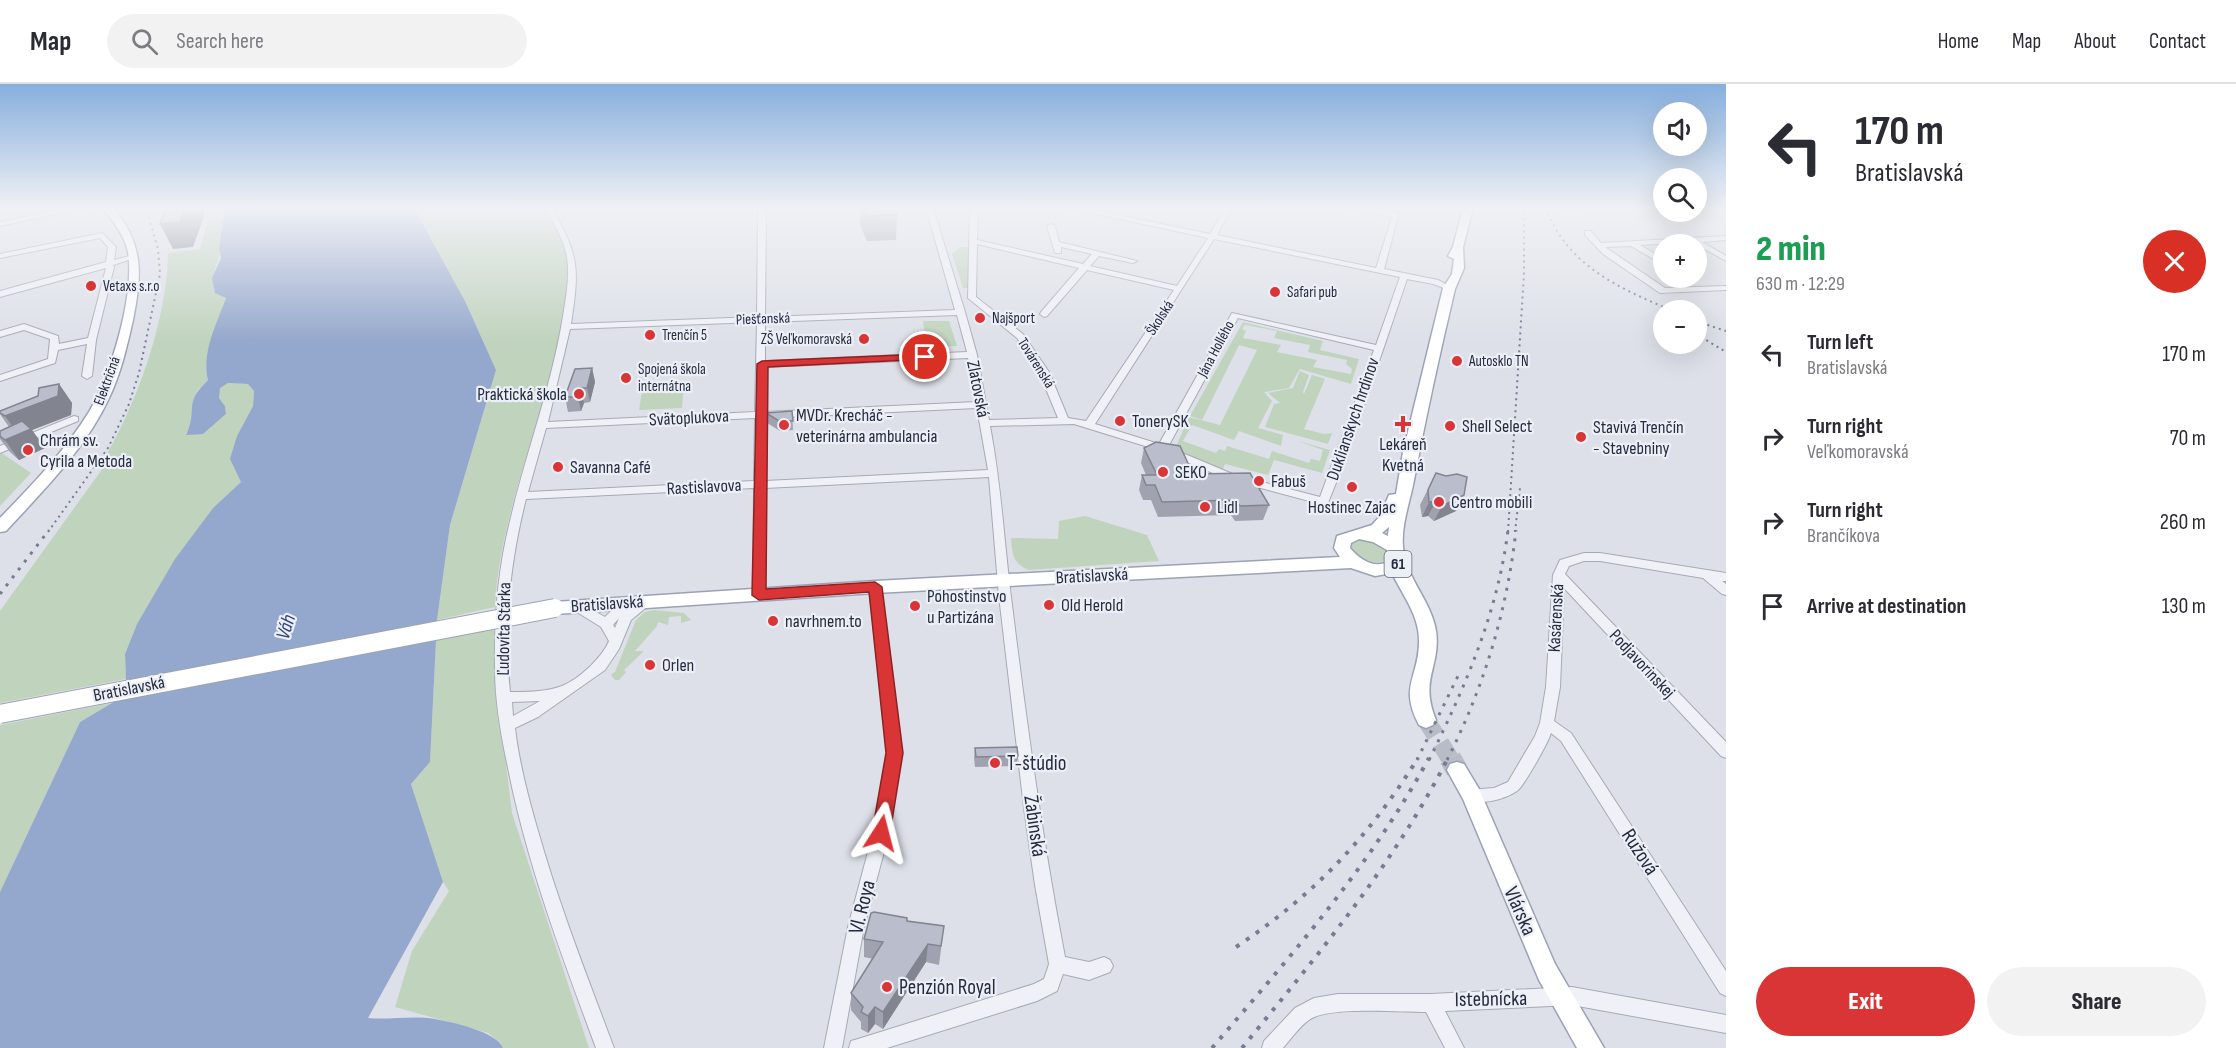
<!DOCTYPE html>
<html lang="en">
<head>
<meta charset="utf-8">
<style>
	:root { --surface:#fff; --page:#f2f2f3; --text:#2b2b33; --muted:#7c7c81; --line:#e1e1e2; --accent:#da3536 }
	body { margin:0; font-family:"Sofia Sans Condensed",sans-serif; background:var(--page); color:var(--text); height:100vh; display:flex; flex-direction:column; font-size:22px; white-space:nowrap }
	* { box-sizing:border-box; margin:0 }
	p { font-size:20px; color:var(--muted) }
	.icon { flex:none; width:33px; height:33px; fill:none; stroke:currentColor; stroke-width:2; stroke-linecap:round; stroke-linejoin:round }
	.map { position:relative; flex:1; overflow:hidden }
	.sheet { display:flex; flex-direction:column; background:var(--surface); width:510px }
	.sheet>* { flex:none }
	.hud { background:#fff; color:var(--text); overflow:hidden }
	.tools { position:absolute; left:1653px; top:18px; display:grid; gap:12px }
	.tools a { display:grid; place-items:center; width:54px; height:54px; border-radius:50%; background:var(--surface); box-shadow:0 6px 24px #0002; font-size:30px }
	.pin { position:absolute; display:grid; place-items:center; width:51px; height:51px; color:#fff; margin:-26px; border:3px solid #fff; border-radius:50%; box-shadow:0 2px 6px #0007 }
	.me { position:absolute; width:66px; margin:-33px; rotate:9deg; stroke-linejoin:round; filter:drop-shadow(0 0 4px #0008) }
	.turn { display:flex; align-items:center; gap:21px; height:126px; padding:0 30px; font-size:27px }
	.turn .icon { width:78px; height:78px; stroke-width:2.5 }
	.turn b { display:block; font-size:42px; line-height:51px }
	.round { display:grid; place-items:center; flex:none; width:63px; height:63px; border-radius:32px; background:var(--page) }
	.headline { display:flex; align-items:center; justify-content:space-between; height:102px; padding:0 30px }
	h1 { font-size:36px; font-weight:800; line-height:45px; color:#1e9e55 }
	.primary-button { display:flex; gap:12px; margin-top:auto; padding:12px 30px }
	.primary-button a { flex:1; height:69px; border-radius:36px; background:var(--accent); color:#fff; font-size:24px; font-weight:800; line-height:69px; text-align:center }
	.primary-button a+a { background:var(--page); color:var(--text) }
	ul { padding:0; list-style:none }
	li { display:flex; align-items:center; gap:18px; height:84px; padding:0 30px }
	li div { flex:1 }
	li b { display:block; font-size:22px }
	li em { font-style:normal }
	header { display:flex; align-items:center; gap:36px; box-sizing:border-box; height:84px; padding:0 30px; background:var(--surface); border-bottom:2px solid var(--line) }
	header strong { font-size:28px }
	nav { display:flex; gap:33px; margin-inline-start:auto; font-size:21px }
	.search { width:420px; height:54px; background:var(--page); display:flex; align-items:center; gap:15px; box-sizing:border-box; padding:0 21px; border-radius:33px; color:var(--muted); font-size:22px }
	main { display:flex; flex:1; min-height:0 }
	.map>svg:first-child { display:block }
</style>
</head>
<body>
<header>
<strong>Map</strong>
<div class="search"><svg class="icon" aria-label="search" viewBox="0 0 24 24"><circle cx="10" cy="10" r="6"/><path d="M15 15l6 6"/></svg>Search here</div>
<nav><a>Home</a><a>Map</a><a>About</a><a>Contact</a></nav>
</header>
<main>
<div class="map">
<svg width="1726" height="964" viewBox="0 0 1726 964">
	<rect width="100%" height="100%" fill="#dde0e8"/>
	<!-- green -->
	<g fill="#c0d3bd" fill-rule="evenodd">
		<path d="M211 124H225C224 148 221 172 212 194L226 214C218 239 201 269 208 296L197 307 193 335 186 350H203L226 330 225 322 219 314V304L228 299 248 300 254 307 253 322 237 352 241 398 213 424 175 476 137 540 125 570 126 595 0 619V527L103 384 101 380C136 323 167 237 168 169L200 165Z"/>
		<path d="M414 124H545C555 140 564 155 567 174 570 197 565 220 561 242 544 337 500 426 495 523L437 536 450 441 496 286 465 217Z"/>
		<polygon points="960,163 969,163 971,202 968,204 963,204 952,170"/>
		<polygon points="923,237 949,237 957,262 927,263"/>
		<path d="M1243 238 1323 257 1320 266 1359 275 1351 300 1300 285 1289 304 1264 308 1272 317 1258 344 1283 351 1281 362 1239 347 1234 356 1192 341 1183 357 1216 369 1219 365 1225 367 1227 362 1269 375 1272 367 1309 379 1311 375 1320 377 1323 366 1298 357 1330 366 1322 389 1274 376 1268 391 1225 380 1222 387 1174 367 1189 333 1220 341 1257 266 1239 261 1202 336 1190 332ZM1245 241 1277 247 1274 254 1310 261 1308 268 1347 276 1346 280 1352 285 1351 290 1313 283 1317 276 1277 268 1281 261 1243 254 1246 247 1242 245Z"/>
		<polygon points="1300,287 1309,291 1303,308 1304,310 1312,291 1325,295 1304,345 1324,350 1332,349 1328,360 1265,343 1274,320 1280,319 1268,309 1293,304"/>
		<polygon points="684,299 682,324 639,326 643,301"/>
		<polygon points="0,368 31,389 0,422"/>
		<path d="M1085 432 1147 451 1159 477 1029 486C1013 480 1012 470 1011 454L1058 455 1059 437Z"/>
		<polygon points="1369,456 1389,468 1388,477 1370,479 1352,469 1352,460 1361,455"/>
		<polygon points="654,526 684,529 691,536 681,539 681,532 669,533 668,541 658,538 657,542 635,567 644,567 624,586 626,588 619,596 615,596 611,591 615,588 636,536 645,528"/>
		<polygon points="494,545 494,584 512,729 589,964 503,964 501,959 488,949 395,923 412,867 449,807 443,798 411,700 430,678 436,556"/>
		<polygon points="112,619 80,638 0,808 0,641"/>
	</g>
	<!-- water -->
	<path fill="#94a7cc" d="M225 124H414L465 217 496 286 450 441 437 536 430 678 411 700 443 798 368 934C390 936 413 931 435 935 451 938 498 948 503 964H0V808L80 638 112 619 126 595 125 570 137 540 175 475 213 424 241 398 230 375 237 352 253 322 254 307 248 300 228 299 220 304 219 314 225 322 226 330 203 350 186 351C199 324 182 321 208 296 201 269 217 239 226 214L215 209 212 194 221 174 219 164Z"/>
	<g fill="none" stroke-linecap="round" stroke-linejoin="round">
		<!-- major-tunnel-far1 -->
		<polyline stroke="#b8bcc6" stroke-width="18" stroke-dasharray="18 9" stroke-linecap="butt" points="1426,636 1451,676"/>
		<!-- major-tunnel -->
		<polyline stroke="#b8bcc6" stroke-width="22" stroke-dasharray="22 11" stroke-linecap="butt" points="1450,674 1457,686"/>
		<!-- minor casing -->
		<g stroke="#a6aab6" stroke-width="2">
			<g id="minor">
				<polygon points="67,124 83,124 0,142 0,138"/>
				<path d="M545 124H552C580 173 579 186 571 240L757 233 758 124H766L765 233 955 226 926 124H933L965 228 977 271 989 336 1058 334 1039 288 1017 254 968 214 970 124H978L977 156 1083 180 1092 170 1061 163V169H1055L1047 142 1051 140 1055 142 1059 158 1137 177 1133 179 1099 172 1090 182 1177 202 1208 154 1069 124H1084L1210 150 1225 124H1232L1217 151 1376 184 1392 133 1349 124H1368L1399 129 1384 185 1438 196 1453 204 1449 206 1433 200 1407 195 1349 366 1328 419 1324 421 1227 395 1158 366 1074 340 990 342C1001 399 1004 456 1011 513 1026 634 1042 754 1065 873L1089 878 1104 873 1110 876 1113 882 1110 888 1089 896 1063 890 1057 907 1037 917 887 964H849L851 957 858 955 1034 900 1044 895 1049 880 1035 801 1024 724 999 512 989 393 765 404V511L759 515 753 511 754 404 526 415C510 478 503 543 510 608 527 608 546 608 562 602 579 595 602 574 609 557L601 543 572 525 570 522 572 519H580L605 533 623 515H631L633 518 627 526 644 514H652L654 517 631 536 619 565 605 586 538 633 515 644C519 678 528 713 538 747 559 821 587 892 614 964H596C562 872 527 780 508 684 501 651 495 618 495 585 494 533 498 483 511 433 527 365 552 301 563 232 566 213 570 193 567 173 564 155 554 140 545 124ZM1214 155 1400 193 1376 261 1232 229 1159 360 1095 340ZM977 160 1079 184 1041 228 1040 230 1044 233 1047 232 1087 186 1174 206 1086 337 1068 334 1049 288 1023 250 976 213ZM957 231 967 268 765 277V238ZM1238 234 1374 266 1320 413 1235 391 1168 363ZM757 238 755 328 548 338 570 245ZM968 274 976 318 765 328V283ZM977 324 988 386 765 397V334ZM755 334 754 397 528 408 546 344ZM619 534 615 544 613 541ZM540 617 513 632 512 618Z"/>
				<polygon points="1576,124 1559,127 1555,125 1556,124"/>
				<polygon points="1585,147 1591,147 1601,159 1726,152 1726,156 1702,158 1726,172 1726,177 1692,158 1640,161 1664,175 1664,181 1631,162 1605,163 1665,204 1726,202 1726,206 1660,209 1603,170 1585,151"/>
				<polygon points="102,149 116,163 114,176 134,171 138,173 113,181 114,183 96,256 92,292 87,295 82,292 87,260 58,266 55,279 0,297 0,291 48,275 50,255 24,246 0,253 0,247 24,240 58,252 59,260 88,254 106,184 0,213 0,207 106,178 108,163 100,154 0,174 0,170"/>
				<polygon points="74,332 78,333 78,337 0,369 0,362"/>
				<path d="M1584 469H1600L1726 489V497H1722L1726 500V511L1722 510 1703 494 1600 477H1584L1569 482 1565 490 1726 658V674L1721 672 1564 504 1560 603 1554 637 1571 649 1726 887V912L1720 909 1561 657 1551 649C1548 659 1524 702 1517 707 1504 716 1481 721 1467 716L1464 711 1467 706 1494 704 1508 698 1535 652 1540 639 1546 603 1553 491 1560 476Z"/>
				<polygon points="875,499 881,503 901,669 889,749 864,843 842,964 824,964 848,843 873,749 887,669 869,503"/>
				<path d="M1572 903 1726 931V949L1572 921 1445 927 1464 964H1445L1426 928C1401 928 1327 922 1309 936 1299 943 1291 955 1283 964H1262L1264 957 1295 924 1314 914 1338 910H1431Z"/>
			</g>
		</g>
		<!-- major casing -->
		<g stroke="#9ba2b5" stroke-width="3">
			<g id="major">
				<path d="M103 124H114C144 162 142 190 133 236 127 262 121 289 109 314 86 364 43 407 6 447L0 448V434C32 401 65 367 89 328 111 291 135 211 128 168 125 152 113 137 103 124Z"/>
				<path d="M1463 124H1473L1463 163 1464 184 1455 205C1440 268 1426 332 1414 396 1410 418 1401 441 1403 463 1406 495 1431 516 1436 547 1441 583 1419 595 1436 636L1433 641 1426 644 1419 641C1399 603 1418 595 1419 559 1420 532 1403 512 1392 489L1375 492 1351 484 875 509 555 530 549 528 546 524 549 520 555 518 875 497 1340 473 1334 464 1337 452 1372 441 1380 432 1389 411 1396 410 1403 368 1443 204 1452 190 1454 175 1448 172 1453 163ZM1389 443 1388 451V452L1382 449ZM1359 455 1373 458 1387 466 1389 477C1375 486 1359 475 1350 464L1351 459Z"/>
				<polygon points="1457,678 1464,680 1479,705 1555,880 1604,964 1577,964 1539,896 1463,715 1447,686 1450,680"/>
			</g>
		</g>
		<!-- minor -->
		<use href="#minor" fill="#f0f1f6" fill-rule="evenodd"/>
		<!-- major -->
		<use href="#major" fill="#fff" fill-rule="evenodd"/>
		<!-- rail-far2 -->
		<g stroke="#757c93" stroke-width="2" stroke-dasharray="2 4" stroke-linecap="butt">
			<path d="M1546 124C1567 181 1618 204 1671 226"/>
			<polyline points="1696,237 1726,247"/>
			<polyline points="1696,250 1726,268"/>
			<polyline points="48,448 108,364 129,320 139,289 160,190 158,165 146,124"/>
			<polyline points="1508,448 1524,189 1524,124"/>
			<polyline points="1515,448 1520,404"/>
		</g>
		<!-- rail-far1 -->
		<g stroke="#757c93" stroke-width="3" stroke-dasharray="3 7" stroke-linecap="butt">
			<polyline points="0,510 49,446"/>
			<polyline points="1417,676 1458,592"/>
			<path d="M1429 676C1465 603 1498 528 1508 446"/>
			<path d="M1447 676C1484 603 1507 527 1516 446"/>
		</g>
		<!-- rail -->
		<g stroke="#757c93" stroke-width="4" stroke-dasharray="4 8" stroke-linecap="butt">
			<path d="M1236 863C1314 811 1368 754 1418 674"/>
			<path d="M1212 964C1290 873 1371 781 1429 674"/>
			<path d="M1242 964C1317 872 1394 780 1448 674"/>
		</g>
		<!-- major-bridge casing -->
		<g stroke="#9ba2b5" stroke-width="20" stroke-linecap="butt">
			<polyline id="major-bridge" points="0,630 555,524"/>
		</g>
		<!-- major-bridge -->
		<use href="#major-bridge" stroke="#fff" stroke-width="18"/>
	</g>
	<!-- wall -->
	<g fill="#a0a3af">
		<polygon points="860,124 895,124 897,131 896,156 867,157 860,141"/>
		<polygon points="592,284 595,298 590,318 584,319 581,327 568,328 565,313"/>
		<polygon points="59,300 72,319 71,331 32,346 45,364 19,376 10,368 0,355 0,347 9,343 0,330 0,327 38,312"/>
		<polygon points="792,327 793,346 780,347 767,339 766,329"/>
		<polygon points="1144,364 1193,390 1269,421 1263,436 1235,437 1231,431 1158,433 1151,416 1143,416 1139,406 1142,391 1146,391 1141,379"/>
		<polygon points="1436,389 1456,427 1434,437 1428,432 1422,433 1420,421"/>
		<polygon points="975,664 1018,672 1016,682 975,683 974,674"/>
		<polygon points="907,837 944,842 939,881 926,878 883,945 875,940 868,949 861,945 861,938 851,926 851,909 873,875 864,873 864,855"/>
	</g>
	<!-- shaded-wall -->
	<g fill="#82858f">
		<polygon points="185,124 204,124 204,132 193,163 173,165 160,140"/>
		<polygon points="592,284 595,298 590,318 587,304"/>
		<polygon points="59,300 72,319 71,331 32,346 45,364 19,376 5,356 18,350 5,332"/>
		<polygon points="580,304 584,319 581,327 578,313"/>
		<polygon points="1464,411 1456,427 1434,437 1442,422"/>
		<polygon points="1436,417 1428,432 1422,433 1429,418"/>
		<polygon points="928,860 926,878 883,945 883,928"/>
		<polygon points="875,923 875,940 868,949 868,932"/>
	</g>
	<!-- building -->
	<g fill="#babecc" stroke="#82858f" stroke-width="1.5">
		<polygon points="166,124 185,124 180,138 160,140"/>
		<polygon points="864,124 895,124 897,131 867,132"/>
		<polygon points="592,284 587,304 580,304 578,313 565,313 575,285"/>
		<polygon points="59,300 58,312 5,332 0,329 0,327 38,312 39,304"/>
		<polygon points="792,327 793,337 779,337 766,329"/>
		<polygon points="22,337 31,345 5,356 0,352 0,347"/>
		<polygon points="1156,358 1180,362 1193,390 1250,389 1269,421 1240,422 1236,416 1162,418 1155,401 1146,401 1142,391 1157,391 1144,364"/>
		<polygon points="1436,389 1446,392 1457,390 1467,393 1464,411 1442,422 1436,417 1429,418 1428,406"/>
		<polygon points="1017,663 1018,672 976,673 975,664"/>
		<polygon points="874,828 907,834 907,837 944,842 941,862 928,860 883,928 875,923 868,932 861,928 863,923 851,909 883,858 864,855 871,829"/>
	</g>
	<!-- sky -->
	<linearGradient id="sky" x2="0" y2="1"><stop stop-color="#86afdd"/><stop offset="0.48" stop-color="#f0f1f5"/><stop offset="1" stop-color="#f0f1f5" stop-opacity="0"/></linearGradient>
	<rect width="1726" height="259" fill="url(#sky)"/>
	<!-- route -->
	<polygon fill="#da3536" stroke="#8e2223" stroke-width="1.5" points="925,270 931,273 929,275 768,283 766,505 875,498 882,503 903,669 890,749 887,755 881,757 875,755 872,749 886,669 869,508 759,516 752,511 757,280 762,277"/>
	<!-- markers -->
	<g fill="#da3536" stroke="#eceff6" stroke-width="2">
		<circle cx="91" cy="202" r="6"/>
		<circle cx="1275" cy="208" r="6"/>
		<circle cx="980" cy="234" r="6"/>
		<circle cx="650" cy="251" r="6"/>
		<circle cx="864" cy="255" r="6"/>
		<circle cx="1457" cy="277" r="6"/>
		<circle cx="626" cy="294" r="6"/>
		<circle cx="579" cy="310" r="6"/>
		<circle cx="1120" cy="337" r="6"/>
		<path d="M1400 331h6v6h6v6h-6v6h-6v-6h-6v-6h6z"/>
		<circle cx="784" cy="341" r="6"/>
		<circle cx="1450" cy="342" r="6"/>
		<circle cx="1581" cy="353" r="6"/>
		<circle cx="28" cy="366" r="6"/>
		<circle cx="558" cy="383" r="6"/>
		<circle cx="1163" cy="388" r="6"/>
		<circle cx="1259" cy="397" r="6"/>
		<circle cx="1352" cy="403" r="6"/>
		<circle cx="1439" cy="418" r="6"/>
		<circle cx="1205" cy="423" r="6"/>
		<circle cx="1049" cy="521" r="6"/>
		<circle cx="915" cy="522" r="6"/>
		<circle cx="773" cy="537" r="6"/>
		<circle cx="650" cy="581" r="6"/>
		<circle cx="995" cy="679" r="6"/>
		<circle cx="887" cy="903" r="6"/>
	</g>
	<g text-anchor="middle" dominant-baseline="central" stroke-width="4.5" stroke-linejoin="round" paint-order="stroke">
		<!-- far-poi labels -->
		<g font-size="15" fill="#252b40" stroke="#eceff6" text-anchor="start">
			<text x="103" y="202">Vetaxs s.r.o</text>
			<text x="1287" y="208">Safari pub</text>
			<text x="992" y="234">Najšport</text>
			<text x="662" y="251">Trenčín 5</text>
			<text x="852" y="255" text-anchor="end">ZŠ Veľkomoravská</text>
			<text x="1469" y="277">Autosklo TN</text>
			<text x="638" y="285">Spojená škola<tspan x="638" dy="17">internátna</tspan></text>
		</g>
		<!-- far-street labels -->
		<g font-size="15" fill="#252b40" stroke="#eceff6">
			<text transform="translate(1160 234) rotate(-57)">Školská</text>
			<text transform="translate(763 235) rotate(-2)">Piešťanská</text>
			<text transform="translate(1216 265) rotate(-62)">Jána Hollého</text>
			<text transform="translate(1036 279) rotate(58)">Továrenská</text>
			<text transform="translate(107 297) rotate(-70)">Električná</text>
		</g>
		<!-- shield labels -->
		<rect fill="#eceff6" stroke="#616677" stroke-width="1.5" x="1384.5" y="467" width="27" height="26" rx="4.5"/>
		<g font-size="16" font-weight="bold" fill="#252b40">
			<text x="1398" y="480">61</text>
		</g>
		<!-- street labels -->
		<g font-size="18" fill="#252b40" stroke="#eceff6">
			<text transform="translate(978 305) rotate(79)">Zlatovská</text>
			<text transform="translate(689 334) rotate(-3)">Svätoplukova</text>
			<text transform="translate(1353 335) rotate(-71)">Duklianskych hrdinov</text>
			<text transform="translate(704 403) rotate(-3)">Rastislavova</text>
			<text transform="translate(1092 492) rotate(-3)">Bratislavská</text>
			<text transform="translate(607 520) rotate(-4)">Bratislavská</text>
			<text transform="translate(1556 534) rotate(-87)">Kasárenská</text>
			<text transform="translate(504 545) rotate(-89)">Ľudovíta Stárka</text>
			<text transform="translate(1642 580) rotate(47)">Podjavorinskej</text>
			<text transform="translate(129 605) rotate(-11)">Bratislavská</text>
		</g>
		<!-- poi labels -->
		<g font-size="18" fill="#252b40" stroke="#eceff6" text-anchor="start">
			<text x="567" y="310" text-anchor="end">Praktická škola</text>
			<text x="796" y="331">MVDr. Krecháč -<tspan x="796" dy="21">veterinárna ambulancia</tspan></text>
			<text x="1132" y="337">TonerySK</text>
			<text x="1462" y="342">Shell Select</text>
			<text x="1593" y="343">Stavivá Trenčín<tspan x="1593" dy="21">- Stavebniny</tspan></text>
			<text x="40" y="356">Chrám sv.<tspan x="40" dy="21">Cyrila a Metoda</tspan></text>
			<text x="1403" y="360" text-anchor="middle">Lekáreň<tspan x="1403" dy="21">Kvetná</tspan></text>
			<text x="570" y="383">Savanna Café</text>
			<text x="1175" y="388">SEKO</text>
			<text x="1271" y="397">Fabuš</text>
			<text x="1451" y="418">Centro mobili</text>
			<text x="1217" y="423">Lidl</text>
			<text x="1352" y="423" text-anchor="middle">Hostinec Zajac</text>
			<text x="927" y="512">Pohostinstvo<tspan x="927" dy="21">u Partizána</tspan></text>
			<text x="1061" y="521">Old Herold</text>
			<text x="785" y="537">navrhnem.to</text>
			<text x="662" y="581">Orlen</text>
		</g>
		<!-- water labels -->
		<g font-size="20" font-style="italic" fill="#2c4378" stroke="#eceff6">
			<text transform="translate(286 543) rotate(-73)">Váh</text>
		</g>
		<!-- near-poi labels -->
		<g font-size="21" fill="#252b40" stroke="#eceff6" text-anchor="start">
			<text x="1007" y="679">T-štúdio</text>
			<text x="899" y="903">Penzión Royal</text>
		</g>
		<!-- near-street labels -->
		<g font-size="21" fill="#252b40" stroke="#eceff6">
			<text transform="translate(1035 742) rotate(82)">Žabinská</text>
			<text transform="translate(1640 768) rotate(57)">Ružová</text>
			<text transform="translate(862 823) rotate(-76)">Vl. Roya</text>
			<text transform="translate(1520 827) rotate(66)">Vlárska</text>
			<text transform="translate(1491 915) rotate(-1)">Istebnícka</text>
		</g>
	</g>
</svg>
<div class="tools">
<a><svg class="icon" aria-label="sound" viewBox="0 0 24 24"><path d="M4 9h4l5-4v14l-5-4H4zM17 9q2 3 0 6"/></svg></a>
<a><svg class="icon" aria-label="search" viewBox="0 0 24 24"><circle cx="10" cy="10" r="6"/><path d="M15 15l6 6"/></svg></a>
<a>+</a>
<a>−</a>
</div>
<div class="pin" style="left:925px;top:273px;background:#d93025"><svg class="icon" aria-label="arrive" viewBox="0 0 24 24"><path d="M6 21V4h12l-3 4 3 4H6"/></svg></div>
<svg class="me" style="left:881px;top:749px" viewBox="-20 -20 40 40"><path d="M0-17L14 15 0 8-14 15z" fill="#da3536" stroke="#fff" stroke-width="4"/></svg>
</div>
<section class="sheet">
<div class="hud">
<div class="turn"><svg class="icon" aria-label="left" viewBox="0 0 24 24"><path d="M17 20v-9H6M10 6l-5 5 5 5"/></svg><div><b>170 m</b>Bratislavská</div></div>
</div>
<div class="headline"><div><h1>2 min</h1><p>630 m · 12:29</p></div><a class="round" style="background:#d93025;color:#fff"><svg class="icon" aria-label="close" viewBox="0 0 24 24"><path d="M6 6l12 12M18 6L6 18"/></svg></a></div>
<ul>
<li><svg class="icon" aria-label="left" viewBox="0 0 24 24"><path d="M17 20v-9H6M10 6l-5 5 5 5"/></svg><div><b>Turn left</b><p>Bratislavská</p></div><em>170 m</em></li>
<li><svg class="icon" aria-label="right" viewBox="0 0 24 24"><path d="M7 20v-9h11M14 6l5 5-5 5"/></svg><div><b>Turn right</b><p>Veľkomoravská</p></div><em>70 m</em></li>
<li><svg class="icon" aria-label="right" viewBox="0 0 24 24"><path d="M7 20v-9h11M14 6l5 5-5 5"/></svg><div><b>Turn right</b><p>Brančíkova</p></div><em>260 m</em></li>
<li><svg class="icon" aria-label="arrive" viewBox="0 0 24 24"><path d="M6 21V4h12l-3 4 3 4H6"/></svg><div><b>Arrive at destination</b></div><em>130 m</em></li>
</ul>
<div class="primary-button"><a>Exit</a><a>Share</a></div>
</section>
</main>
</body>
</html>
